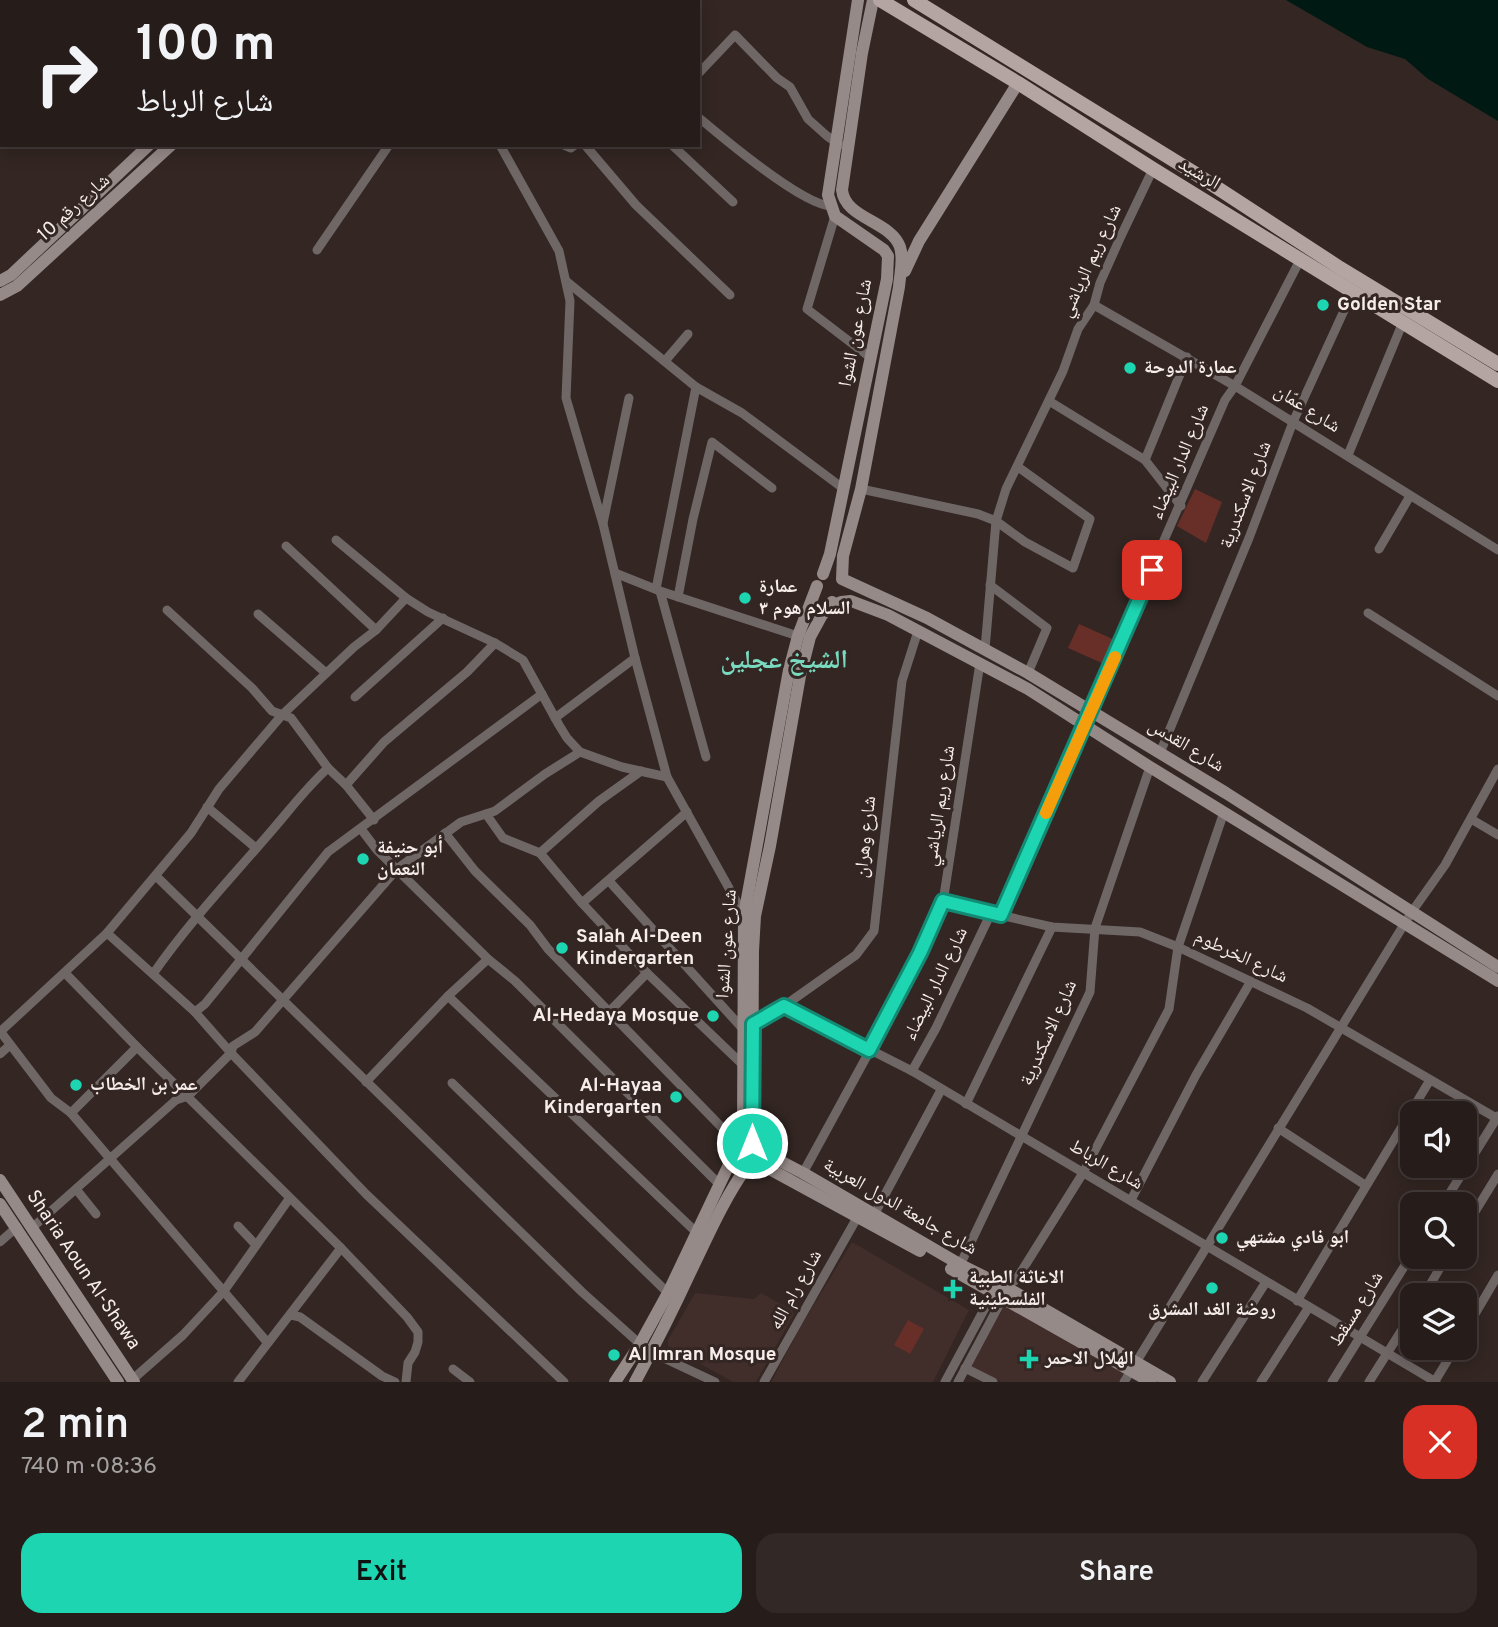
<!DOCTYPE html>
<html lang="en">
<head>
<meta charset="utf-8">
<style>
	:root { --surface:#261c1a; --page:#322927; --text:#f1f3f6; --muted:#a4a1a2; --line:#423a39; --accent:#1dd5b1 }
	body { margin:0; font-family:Overpass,"Noto Naskh Arabic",sans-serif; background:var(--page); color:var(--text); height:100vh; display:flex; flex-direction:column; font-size:26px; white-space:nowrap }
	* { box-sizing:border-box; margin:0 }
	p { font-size:23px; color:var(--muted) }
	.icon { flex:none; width:38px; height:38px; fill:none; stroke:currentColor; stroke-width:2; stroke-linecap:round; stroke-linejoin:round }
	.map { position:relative; height:1382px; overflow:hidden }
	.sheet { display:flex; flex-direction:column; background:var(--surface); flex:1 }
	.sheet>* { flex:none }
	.guide { position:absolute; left:0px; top:0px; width:700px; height:147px; box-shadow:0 4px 18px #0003,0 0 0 2px var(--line); background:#261c1a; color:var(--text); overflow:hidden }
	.fabs { position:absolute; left:1400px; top:1101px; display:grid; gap:14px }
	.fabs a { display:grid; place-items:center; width:77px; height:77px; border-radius:14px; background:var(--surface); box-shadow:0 4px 18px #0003,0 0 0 2px var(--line); font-size:35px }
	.pin { position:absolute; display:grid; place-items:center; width:60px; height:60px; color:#fff; margin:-30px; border-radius:14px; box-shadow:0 4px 10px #0006 }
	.me { position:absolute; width:77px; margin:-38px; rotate:0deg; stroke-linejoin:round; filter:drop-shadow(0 0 5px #0008) }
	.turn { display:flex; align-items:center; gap:24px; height:147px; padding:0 21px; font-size:32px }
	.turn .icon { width:91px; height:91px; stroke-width:2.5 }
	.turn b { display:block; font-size:49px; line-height:60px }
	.round { display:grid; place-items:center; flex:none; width:74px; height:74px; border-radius:21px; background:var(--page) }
	.overview { display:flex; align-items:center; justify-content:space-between; height:119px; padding:0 21px }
	h1 { font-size:42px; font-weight:600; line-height:52px }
	.cta { display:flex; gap:14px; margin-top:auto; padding:14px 21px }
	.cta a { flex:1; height:80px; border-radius:21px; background:var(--accent); color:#111; font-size:28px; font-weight:600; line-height:80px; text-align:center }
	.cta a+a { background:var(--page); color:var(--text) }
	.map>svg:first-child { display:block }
</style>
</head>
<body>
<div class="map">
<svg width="1498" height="1382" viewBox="0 0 1498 1382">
	<rect width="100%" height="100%" fill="#332623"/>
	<!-- built -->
	<g fill="#412d2a">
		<polygon points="852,1242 969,1310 933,1382 771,1382 801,1326"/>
		<polygon points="695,1293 754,1299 761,1293 792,1310 794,1314 756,1382 733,1382 668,1346 668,1340"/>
		<polygon points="1003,1303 1124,1373 1119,1382 1001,1382 965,1363"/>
	</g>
	<!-- green -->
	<g fill="#672f28">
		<polygon points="1195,489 1222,502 1206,543 1177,526"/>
		<polygon points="1079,624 1115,640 1104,664 1068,648"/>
		<polygon points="908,1320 924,1329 910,1354 894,1345"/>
	</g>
	<!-- water -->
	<polygon fill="#011913" points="1286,0 1498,0 1498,121 1428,79 1405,59 1367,47"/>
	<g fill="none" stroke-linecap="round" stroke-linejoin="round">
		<!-- minor -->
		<g stroke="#6f6766" stroke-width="9">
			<polyline points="93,0 97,2"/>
			<polyline points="449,0 452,2"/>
			<polyline points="536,2 537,0"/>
			<polyline points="686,2 688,0"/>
			<polyline points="698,74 735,35 777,78 790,87 808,119 827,136 840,145"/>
			<path d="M698 117C723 138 802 205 831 206"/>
			<polyline points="500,145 559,251 570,301 566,398 603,524 635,658 667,777 744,915"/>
			<polyline points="564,145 571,148 575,145"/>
			<polyline points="585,145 636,205 730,295"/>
			<polyline points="672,145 733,202"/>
			<polyline points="835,216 807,309 871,358"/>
			<polyline points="317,250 389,145"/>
			<polyline points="566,281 696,387 742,413 844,489"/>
			<polyline points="1094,305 1235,386 1498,550"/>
			<polyline points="665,361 688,334"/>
			<polyline points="1049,401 1145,460 1181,506"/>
			<polyline points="1348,455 1403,322"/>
			<polyline points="1145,460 1187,357"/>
			<polyline points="861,489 978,514 996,521 1025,542 1073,568 1090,519 1018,467"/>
			<polyline points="603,523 629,398"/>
			<polyline points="336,540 406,598 428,612 495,643 523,660 559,725 567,738 580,752 622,767 667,777"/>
			<polyline points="286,546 376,630"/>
			<polyline points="1379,549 1410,496"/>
			<polyline points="615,573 660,591 798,636"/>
			<polyline points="990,585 1047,628 1028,673"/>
			<polyline points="656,589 696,387"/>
			<polyline points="660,591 706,757"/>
			<polyline points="678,597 693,519 712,442 772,488"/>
			<polyline points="167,610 252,688 272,711 291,718 328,768 346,785 374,820"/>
			<polyline points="1368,613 1498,696"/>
			<polyline points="258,614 326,673"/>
			<polyline points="985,649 996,521 1006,489 1063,371 1078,329 1094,305 1100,283 1121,236 1153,169"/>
			<polyline points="355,697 443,618"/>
			<polyline points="555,718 635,658"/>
			<polyline points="1160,753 1249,538 1293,422 1353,291"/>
			<polyline points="346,785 384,742 467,672 495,643"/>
			<polyline points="207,807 256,848"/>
			<polyline points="486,814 503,838 540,853 582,903 647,973 742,1064"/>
			<polyline points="1471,819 1498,835"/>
			<polyline points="361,829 377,850 488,959 515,981 718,1183"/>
			<polyline points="445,833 475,871 530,925 548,949 733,1139"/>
			<polyline points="540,853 599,801 641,771"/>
			<polyline points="156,876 582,1292 640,1344"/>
			<polyline points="609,881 742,1028"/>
			<polyline points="943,902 1052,927 1140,932 1178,947 1307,1008 1498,1119"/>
			<polyline points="582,903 687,812"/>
			<polyline points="1001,915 1225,400 1235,386 1300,260"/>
			<polyline points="107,933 195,1012 231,1053 233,1046 255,1032 397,869 461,822 495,811 545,774 580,752"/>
			<polyline points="65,973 137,1047"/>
			<path d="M153 974C189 922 233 876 274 828 292 807 307 787 328 768"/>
			<polyline points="448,996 696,1232"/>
			<polyline points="784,1006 856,955 874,931 902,681 918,631"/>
			<polyline points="610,1011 647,973"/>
			<polyline points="195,1012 205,1004 328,852 542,694"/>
			<polyline points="753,1024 784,1006 912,1071 1436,1382"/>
			<polyline points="0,1031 51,1098 71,1113 267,1342"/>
			<polyline points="0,1032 107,933 191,833 219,789 282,715 354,647 376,630 406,598"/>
			<polyline points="0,1054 10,1045"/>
			<polyline points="912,1071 936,1028 991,913"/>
			<polyline points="366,1082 448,996 488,959"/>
			<polyline points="452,1083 668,1293"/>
			<polyline points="966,1104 1052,927"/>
			<polyline points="71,1113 137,1047 341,1248 407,1317 418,1332 418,1342 415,1352 408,1363 406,1382"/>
			<polyline points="1278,1128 1365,1185"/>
			<polyline points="803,1173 892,1010 943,902 980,663"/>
			<polyline points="76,1189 96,1214"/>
			<polyline points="1131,1200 1196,1075 1251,981"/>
			<polyline points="1443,1204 1498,1116"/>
			<polyline points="874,1215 941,1090"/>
			<polyline points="238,1226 255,1244"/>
			<polyline points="33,1227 176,1100 188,1096 231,1053 366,1194 564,1382"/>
			<polyline points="1465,1228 1498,1174"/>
			<polyline points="0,1242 17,1227"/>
			<polyline points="961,1263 1090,992 1095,928 1150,767"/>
			<polyline points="1424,1295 1447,1256"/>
			<polyline points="1297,1301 1430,1080"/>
			<polyline points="291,1315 300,1317 382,1376 395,1382"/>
			<polyline points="1465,1331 1498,1275"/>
			<polyline points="651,1352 715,1382"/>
			<polyline points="965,1368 993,1382"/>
			<polyline points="453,1369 470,1382"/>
			<polyline points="133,1379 183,1335 224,1291 289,1199"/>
			<polyline points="1435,1381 1455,1348"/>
			<polyline points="238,1382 341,1248"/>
			<polyline points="764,1382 858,1216"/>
			<polyline points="945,1382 993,1293 1016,1280 1083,1173 1169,1009 1178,947 1224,812"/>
			<polyline points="958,1382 1005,1294"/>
			<polyline points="1124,1382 1411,913 1445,865 1498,769"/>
			<polyline points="1202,1382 1266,1282"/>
			<polyline points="1261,1382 1309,1307"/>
			<polyline points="1332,1382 1412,1254"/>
			<polyline points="1369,1382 1412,1314"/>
		</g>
		<!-- secondary -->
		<g stroke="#968a88" stroke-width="12">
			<path d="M873 0 862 53 842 190C845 219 891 221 900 247 904 260 900 274 899 287L861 489 843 556 842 579 927 618 1028 673 1226 793 1498 967"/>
			<polyline points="257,2 258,0"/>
			<polyline points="275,2 276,0"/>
			<polyline points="905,271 919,241 1018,83"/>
			<polyline points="0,281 11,275 149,145"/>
			<polyline points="0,295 17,286 171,145"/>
			<polyline points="823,574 830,554 887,279 888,256 884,250 835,216 828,195 858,0"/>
			<polyline points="828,607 841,602 851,601 888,615 1028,689 1150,767 1498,981"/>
			<polyline points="752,1143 753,951 755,916 770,846 800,676 810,637 822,615 832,602"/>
			<polyline points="738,1144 743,1128 744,915 789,670 798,636 817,586"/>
			<polyline points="757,1149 803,1173 961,1265 1009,1289 1170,1382"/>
			<polyline points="755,1161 920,1251"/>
			<polyline points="0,1180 134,1382"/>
			<polyline points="0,1204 118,1382"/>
			<polyline points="951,1269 1151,1382"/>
			<polyline points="615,1382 640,1344 668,1293 734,1154"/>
			<path d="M635 1382C654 1347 672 1312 689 1275 707 1238 724 1198 748 1165"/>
		</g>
		<!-- primary -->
		<g stroke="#b4a5a2" stroke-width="14">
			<polyline points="880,0 1018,83 1153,169 1498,381"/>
			<polyline points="914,0 1196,174 1340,268 1498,364"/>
		</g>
	</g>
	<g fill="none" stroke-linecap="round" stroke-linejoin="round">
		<!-- route casing -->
		<g stroke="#138a73" stroke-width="18">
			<polyline id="route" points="752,1143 753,1024 784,1006 869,1050 920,953 943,901 1001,915 1152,570"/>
		</g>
		<!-- route -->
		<use href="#route" stroke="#1dd5b1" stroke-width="12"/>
		<!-- slow -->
		<polyline stroke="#f59e0b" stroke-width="12" points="1046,813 1115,657"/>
	</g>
	<!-- markers -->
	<g fill="#1dd5b1" stroke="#332623" stroke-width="2.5">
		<circle cx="1323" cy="305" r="7"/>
		<circle cx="1130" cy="368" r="7"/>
		<circle cx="745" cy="598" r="7"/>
		<circle cx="363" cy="859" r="7"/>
		<circle cx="562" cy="948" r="7"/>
		<circle cx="713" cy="1016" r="7"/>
		<circle cx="76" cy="1085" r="7"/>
		<circle cx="676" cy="1097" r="7"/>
		<circle cx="1222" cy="1238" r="7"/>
		<circle cx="1212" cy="1288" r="7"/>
		<path d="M949.5 1278.5h7v7h7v7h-7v7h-7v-7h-7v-7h7z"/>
		<circle cx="614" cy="1355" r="7"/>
		<path d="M1025.5 1348.5h7v7h7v7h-7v7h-7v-7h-7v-7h7z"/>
	</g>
	<g text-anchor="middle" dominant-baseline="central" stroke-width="6" stroke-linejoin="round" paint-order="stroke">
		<!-- street labels -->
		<g font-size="19" fill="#f6edeb" stroke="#332623">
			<text transform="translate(1199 174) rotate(31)">الرشيد</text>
			<text transform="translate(74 208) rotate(-42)">شارع رقم 10</text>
			<text transform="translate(1091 261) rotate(-65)">شارع ريم الرياشي</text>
			<text transform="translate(856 333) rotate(-79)">شارع عون الشوا</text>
			<text transform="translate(1307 409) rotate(32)">شارع عمّان</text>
			<text transform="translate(1180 462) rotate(-67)">شارع الدار البيضاء</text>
			<text transform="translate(1246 495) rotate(-69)">شارع الاسكندرية</text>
			<text transform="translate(1186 746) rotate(31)">شارع القدس</text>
			<text transform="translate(940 806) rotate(-81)">شارع ريم الرياشي</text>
			<text transform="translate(866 837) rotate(-84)">شارع وهران</text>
			<text transform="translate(727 944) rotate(-86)">شارع عون الشوا</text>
			<text transform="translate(1241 957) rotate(25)">شارع الخرطوم</text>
			<text transform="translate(936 984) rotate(-64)">شارع الدار البيضاء</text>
			<text transform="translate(1049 1033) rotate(-66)">شارع الاسكندرية</text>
			<text transform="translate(1106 1165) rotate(30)">شارع الرباط</text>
			<text transform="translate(900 1207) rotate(30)">شارع جامعة الدول العربية</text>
			<text transform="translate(83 1270) rotate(56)">Sharia Aoun Al-Shawa</text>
			<text transform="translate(796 1290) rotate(-61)">شارع رام الله</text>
			<text transform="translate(1357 1309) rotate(-58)">شارع مسقط</text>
		</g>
		<!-- poi labels -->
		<g font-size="19" font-weight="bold" fill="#f6edeb" stroke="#332623" text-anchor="start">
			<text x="1337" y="305">Golden Star</text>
			<text x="1144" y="368">عمارة الدوحة</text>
			<text x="759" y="587">عمارة<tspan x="759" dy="22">السلام هوم ٣</tspan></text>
			<text x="377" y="848">أبو حنيفة<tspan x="377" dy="22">النعمان</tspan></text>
			<text x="576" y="937">Salah Al-Deen<tspan x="576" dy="22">Kindergarten</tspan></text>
			<text x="699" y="1016" text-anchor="end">Al-Hedaya Mosque</text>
			<text x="90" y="1085">عمر بن الخطاب</text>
			<text x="662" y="1086" text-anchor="end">Al-Hayaa<tspan x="662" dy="22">Kindergarten</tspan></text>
			<text x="1236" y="1238">ابو فادي مشتهي</text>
			<text x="969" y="1278">الاغاثة الطبية<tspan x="969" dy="22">الفلسطينية</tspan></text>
			<text x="1212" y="1310" text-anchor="middle">روضة الغد المشرق</text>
			<text x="628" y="1355">Al Imran Mosque</text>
			<text x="1045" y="1359">الهلال الاحمر</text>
		</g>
		<!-- district labels -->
		<g font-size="26" font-weight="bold" fill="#7adac0" stroke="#332623">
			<text x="784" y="661">الشيخ عجلين</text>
		</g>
	</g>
</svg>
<div class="fabs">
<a><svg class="icon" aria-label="sound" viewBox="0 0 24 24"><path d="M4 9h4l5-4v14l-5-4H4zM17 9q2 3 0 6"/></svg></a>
<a><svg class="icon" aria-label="search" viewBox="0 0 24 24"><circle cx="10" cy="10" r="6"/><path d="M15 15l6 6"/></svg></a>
<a><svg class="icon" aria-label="layers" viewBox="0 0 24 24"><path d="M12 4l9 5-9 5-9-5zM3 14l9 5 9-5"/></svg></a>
</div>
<div class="pin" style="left:1152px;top:570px;background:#d93025"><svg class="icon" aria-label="arrive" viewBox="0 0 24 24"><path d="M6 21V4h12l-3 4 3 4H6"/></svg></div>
<svg class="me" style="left:752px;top:1143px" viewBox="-20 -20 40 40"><circle r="17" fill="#1dd5b1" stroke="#fff" stroke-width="3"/><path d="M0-11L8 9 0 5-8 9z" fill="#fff"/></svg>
<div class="guide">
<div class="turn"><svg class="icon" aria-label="right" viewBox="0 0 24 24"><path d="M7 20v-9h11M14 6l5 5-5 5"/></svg><div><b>100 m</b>شارع الرباط</div></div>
</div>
</div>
<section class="sheet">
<div class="overview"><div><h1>2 min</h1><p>740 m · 08:36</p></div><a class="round" style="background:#d93025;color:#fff"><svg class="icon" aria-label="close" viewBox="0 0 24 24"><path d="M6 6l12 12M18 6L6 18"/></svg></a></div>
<div class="cta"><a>Exit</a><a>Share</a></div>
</section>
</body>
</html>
